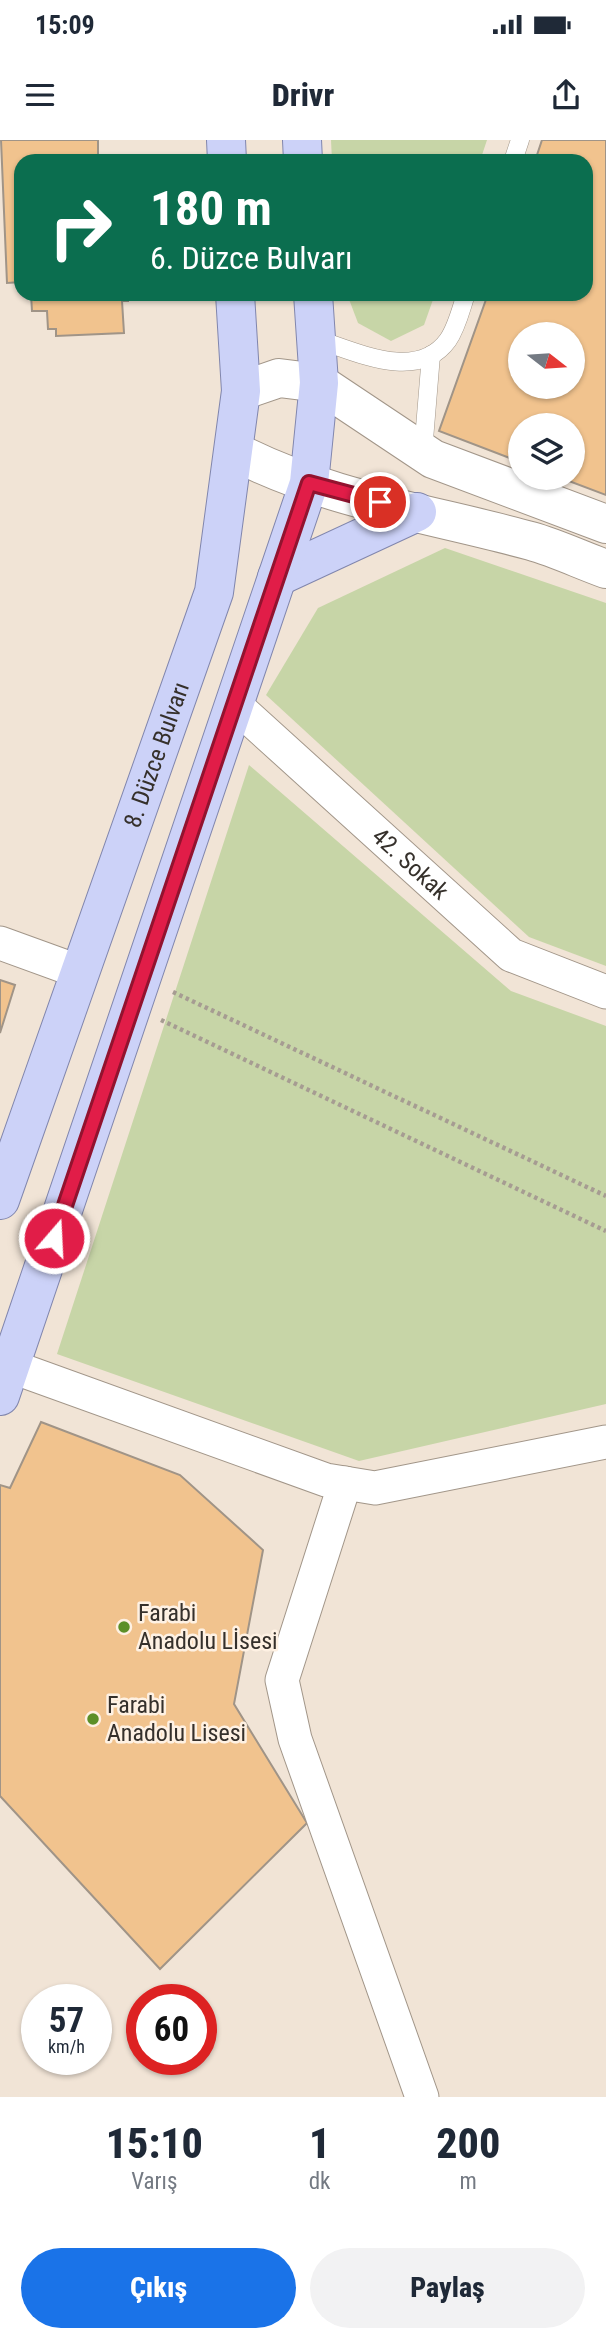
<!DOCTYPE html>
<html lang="tr">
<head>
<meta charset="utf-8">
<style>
	:root { --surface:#fff; --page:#f2f2f3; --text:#1f2937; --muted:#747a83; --accent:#1a73e8 }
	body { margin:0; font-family:"Roboto Condensed",sans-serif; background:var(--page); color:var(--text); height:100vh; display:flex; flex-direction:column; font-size:26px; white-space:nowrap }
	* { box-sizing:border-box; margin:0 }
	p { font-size:23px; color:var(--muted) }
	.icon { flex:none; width:38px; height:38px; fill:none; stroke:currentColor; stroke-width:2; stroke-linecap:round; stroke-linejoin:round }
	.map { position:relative; height:1957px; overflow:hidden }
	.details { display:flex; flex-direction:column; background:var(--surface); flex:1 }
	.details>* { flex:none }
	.hud { position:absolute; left:14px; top:14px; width:579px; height:147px; border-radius:21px; box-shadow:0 2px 5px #0004; background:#0b6e4f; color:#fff; overflow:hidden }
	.needle { width:46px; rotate:107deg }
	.buttons { position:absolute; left:508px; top:182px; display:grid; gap:14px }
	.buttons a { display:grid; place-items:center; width:77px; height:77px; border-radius:50%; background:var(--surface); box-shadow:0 2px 5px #0004; font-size:35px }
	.speed { position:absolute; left:21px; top:1844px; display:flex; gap:14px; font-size:35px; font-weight:700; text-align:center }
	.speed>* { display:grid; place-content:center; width:91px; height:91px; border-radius:50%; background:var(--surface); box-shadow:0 2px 5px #0004; line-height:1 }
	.speed small { font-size:18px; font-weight:400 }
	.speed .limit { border:10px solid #d22; background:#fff; color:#111 }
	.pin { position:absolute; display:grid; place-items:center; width:60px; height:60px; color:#fff; margin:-30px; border:4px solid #fff; border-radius:50%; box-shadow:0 2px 7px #0007 }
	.me { position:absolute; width:77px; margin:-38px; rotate:19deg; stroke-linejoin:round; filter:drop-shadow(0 0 5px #0008) }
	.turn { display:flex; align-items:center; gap:24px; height:147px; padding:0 21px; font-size:32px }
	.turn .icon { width:91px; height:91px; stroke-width:2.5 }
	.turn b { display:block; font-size:49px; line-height:60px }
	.eta { display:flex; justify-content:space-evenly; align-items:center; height:119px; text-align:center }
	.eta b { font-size:42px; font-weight:800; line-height:49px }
	.action { display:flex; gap:14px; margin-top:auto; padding:14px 21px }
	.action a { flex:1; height:80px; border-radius:42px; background:var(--accent); color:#fff; font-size:28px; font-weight:800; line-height:80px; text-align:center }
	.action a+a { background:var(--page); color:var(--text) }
	.status { display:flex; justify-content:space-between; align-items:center; height:49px; padding:0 35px; background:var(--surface); direction:ltr }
	.status svg { height:19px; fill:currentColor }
	header { display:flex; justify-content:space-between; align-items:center; height:91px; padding:0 21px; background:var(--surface); font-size:32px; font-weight:800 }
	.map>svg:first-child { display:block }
</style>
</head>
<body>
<div class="status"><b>15:09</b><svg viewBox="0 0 49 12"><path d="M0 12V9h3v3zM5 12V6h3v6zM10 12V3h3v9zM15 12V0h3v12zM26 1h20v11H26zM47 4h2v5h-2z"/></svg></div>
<header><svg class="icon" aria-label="menu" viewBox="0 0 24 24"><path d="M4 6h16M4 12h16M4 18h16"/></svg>Drivr<svg class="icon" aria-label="share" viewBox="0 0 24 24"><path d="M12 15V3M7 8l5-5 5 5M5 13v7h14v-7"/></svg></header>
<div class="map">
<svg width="606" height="1957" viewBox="0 0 606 1957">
	<rect width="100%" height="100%" fill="#f1e4d6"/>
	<!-- green -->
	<g fill="#c7d5a7">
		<polygon points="331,0 487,0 480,21 332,21"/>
		<polygon points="347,154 435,154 424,185 391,201 358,183"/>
		<polygon points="445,408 606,463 606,826 529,797 266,555 318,468"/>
		<polygon points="249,625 511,851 606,886 606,1264 359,1321 57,1214"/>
	</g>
	<!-- building -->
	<g fill="#f1c38e" stroke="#a09487" stroke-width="2" fill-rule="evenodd">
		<polygon points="1,0 98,0 98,21 21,21 21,142 7,143"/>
		<path d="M542 0H606V355L561 338H572V285H520V322L439 291 488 154H586V21H535ZM520 194H572V247H520Z"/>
		<polygon points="31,154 128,154 128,161 122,161 124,193 56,196 56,189 48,189 47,171 32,171"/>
		<polygon points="0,840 15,845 0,893"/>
		<polygon points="41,1282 180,1335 263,1410 234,1564 307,1683 160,1829 0,1656 0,1345 10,1348"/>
	</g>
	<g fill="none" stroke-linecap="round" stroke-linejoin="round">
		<!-- service casing -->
		<g stroke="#a29689" stroke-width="19">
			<g id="service">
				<polyline points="513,21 520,0"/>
				<path d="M316 199C355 211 417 243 448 200 457 187 461 169 466 154"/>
				<polyline points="423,312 431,215"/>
			</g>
		</g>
		<!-- minor casing -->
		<g stroke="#a29689" stroke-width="35">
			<g id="minor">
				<path id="s1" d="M234 564 511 815 606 852"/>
				<polyline points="0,803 80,832"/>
				<polyline points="10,1226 326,1340 375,1348 606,1302"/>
				<polyline points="345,1343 282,1540 295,1599 422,1957"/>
			</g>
		</g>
		<!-- tertiary casing -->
		<g stroke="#a29689" stroke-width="40">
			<g id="tertiary">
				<polyline points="241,251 279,238 319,243 433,319 606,384"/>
				<path d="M234 311C325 359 432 374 531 401 556 408 581 420 606 429"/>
			</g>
		</g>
		<!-- primary casing -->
		<g stroke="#8186ad" stroke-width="40">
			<g id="primary">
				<polyline points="226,0 227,21"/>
				<polyline points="302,0 303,21"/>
				<polyline points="277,437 417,372"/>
				<path id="s2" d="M0 1060 214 452 241 251 235 154"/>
				<polyline points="0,1256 309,343 319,243 313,154"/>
			</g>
		</g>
		<!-- path -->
		<g stroke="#a69c92" stroke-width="4.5" stroke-dasharray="3.5 3.5" stroke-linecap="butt">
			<polyline points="173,852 606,1056"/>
			<polyline points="161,880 606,1091"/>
		</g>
		<!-- service -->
		<use href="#service" stroke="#fff" stroke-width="18"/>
		<!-- minor -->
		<use href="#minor" stroke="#fff" stroke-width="33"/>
		<!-- tertiary -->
		<use href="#tertiary" stroke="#fff" stroke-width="38"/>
		<!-- primary -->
		<use href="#primary" stroke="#ccd2f8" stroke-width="38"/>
	</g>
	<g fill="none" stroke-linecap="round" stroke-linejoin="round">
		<!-- route casing -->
		<g stroke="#92132f" stroke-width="18">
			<polyline id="route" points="54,1098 309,343 380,362"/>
		</g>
		<!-- route -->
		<use href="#route" stroke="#e11d48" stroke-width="12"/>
	</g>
	<!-- markers -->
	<g fill="#5c8f27" stroke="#fef1e3" stroke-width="2.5">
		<circle cx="124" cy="1487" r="7"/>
		<circle cx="93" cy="1579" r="7"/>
	</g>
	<g text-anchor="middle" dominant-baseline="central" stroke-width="5" stroke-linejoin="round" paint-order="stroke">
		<!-- street labels -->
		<g font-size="24" fill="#35302b" stroke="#fef1e3">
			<text stroke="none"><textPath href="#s2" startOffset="472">8. Düzce Bulvarı</textPath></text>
			<text stroke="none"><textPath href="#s1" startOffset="238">42. Sokak</textPath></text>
		</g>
		<!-- poi labels -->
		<g font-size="24" fill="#35302b" stroke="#fef1e3" text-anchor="start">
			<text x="138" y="1473">Farabi<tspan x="138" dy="28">Anadolu Lİsesi</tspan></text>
			<text x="107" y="1565">Farabi<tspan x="107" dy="28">Anadolu Lisesi</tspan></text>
		</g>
	</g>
</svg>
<div class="buttons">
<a><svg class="needle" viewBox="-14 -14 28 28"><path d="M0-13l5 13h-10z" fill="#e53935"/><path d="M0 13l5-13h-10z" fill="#747a83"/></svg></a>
<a><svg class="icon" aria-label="layers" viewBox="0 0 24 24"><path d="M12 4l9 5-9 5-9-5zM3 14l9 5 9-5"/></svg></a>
</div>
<div class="speed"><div>57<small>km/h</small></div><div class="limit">60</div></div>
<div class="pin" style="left:380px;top:362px;background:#d93025"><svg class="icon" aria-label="arrive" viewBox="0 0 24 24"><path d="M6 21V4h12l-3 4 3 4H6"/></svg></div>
<svg class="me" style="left:54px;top:1098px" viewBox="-20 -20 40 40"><circle r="17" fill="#e11d48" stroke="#fff" stroke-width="3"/><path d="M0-11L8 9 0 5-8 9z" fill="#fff"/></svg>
<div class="hud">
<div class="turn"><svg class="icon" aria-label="right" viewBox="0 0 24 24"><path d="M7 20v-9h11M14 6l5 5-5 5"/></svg><div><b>180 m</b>6. Düzce Bulvarı</div></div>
</div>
</div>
<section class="details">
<div class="eta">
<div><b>15:10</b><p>Varış</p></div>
<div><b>1</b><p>dk</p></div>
<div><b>200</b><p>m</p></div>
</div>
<div class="action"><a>Çıkış</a><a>Paylaş</a></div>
</section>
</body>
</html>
